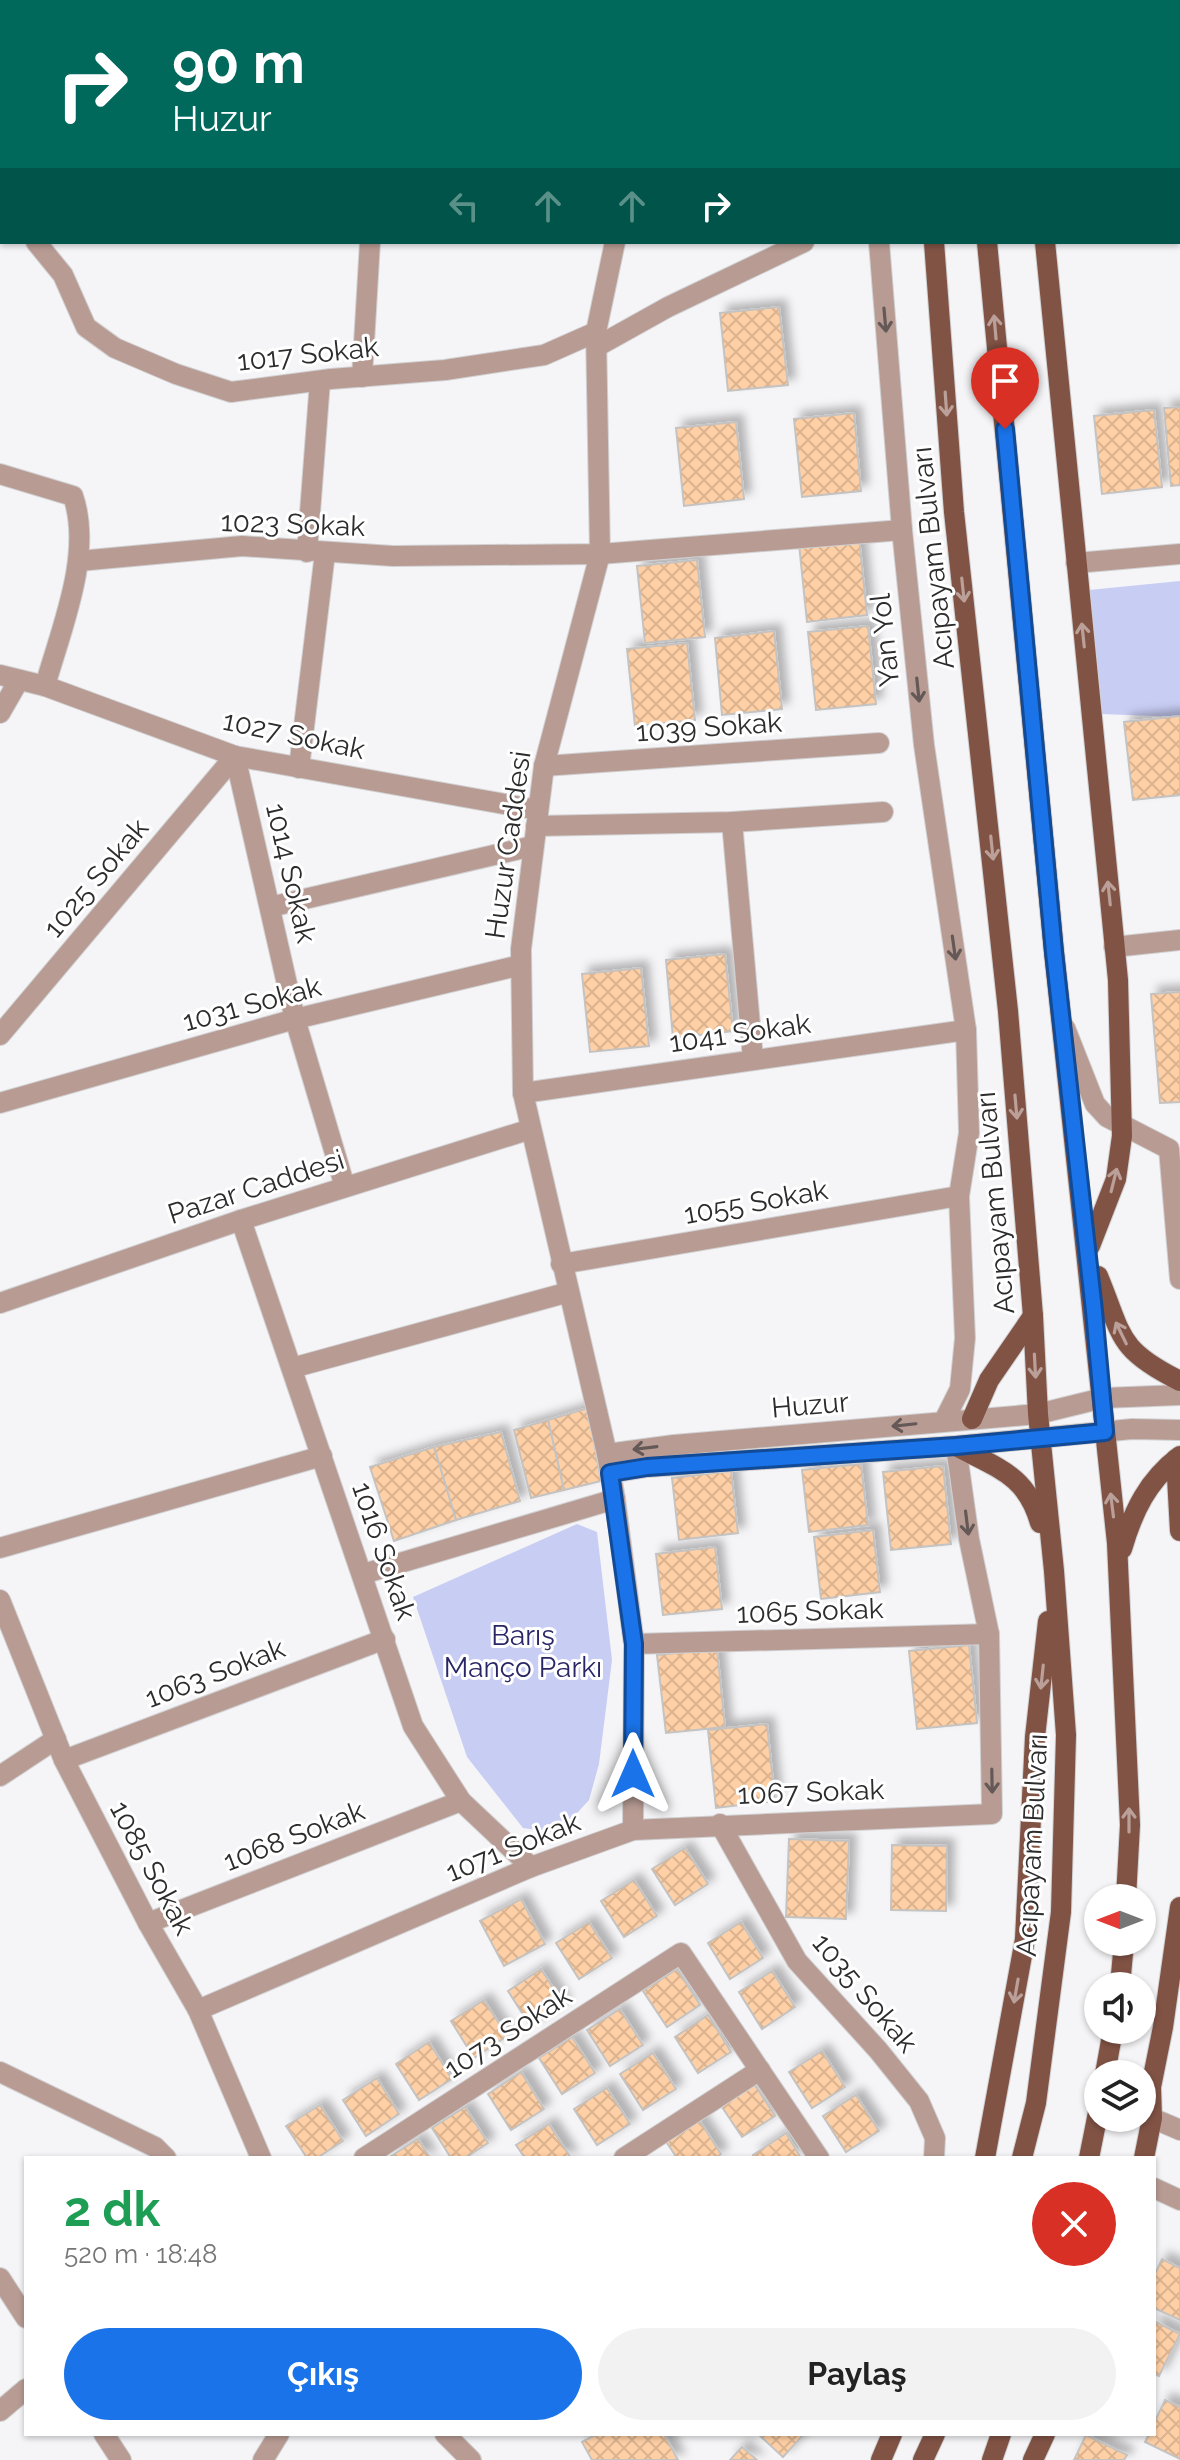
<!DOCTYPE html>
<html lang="tr">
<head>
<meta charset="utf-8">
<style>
	:root { --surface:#fff; --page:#f2f2f2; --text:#222; --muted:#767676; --accent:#1a73e8 }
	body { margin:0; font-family:Raleway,sans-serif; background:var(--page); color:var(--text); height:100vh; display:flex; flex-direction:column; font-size:30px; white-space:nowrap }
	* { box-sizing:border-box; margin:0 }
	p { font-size:26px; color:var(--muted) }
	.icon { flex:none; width:44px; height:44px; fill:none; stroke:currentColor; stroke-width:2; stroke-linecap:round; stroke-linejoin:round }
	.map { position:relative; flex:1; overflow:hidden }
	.panel { position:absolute; left:24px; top:2156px; width:1132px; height:280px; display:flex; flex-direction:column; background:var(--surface); border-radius:0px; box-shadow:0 2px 6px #0004 }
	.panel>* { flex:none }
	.top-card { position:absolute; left:0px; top:0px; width:1180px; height:244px; box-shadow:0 2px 6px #0004; background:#00695c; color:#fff; overflow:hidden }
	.needle { width:52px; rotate:270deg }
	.fabs { position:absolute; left:1084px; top:1884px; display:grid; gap:16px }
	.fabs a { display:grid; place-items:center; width:72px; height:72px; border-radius:50%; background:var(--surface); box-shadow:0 2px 6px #0004; font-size:40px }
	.pin { position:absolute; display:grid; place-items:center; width:68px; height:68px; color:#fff; margin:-82px -34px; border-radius:50% 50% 50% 0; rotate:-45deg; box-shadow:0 0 8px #0007 }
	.pin .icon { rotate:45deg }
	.me { position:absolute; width:88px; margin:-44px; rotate:0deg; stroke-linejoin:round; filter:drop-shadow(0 0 6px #0008) }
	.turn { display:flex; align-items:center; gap:28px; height:168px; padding:0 40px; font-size:36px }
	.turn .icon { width:104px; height:104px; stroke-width:2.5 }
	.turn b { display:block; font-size:56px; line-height:68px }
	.lanes { display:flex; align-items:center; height:76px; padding:0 40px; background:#0003; justify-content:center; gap:40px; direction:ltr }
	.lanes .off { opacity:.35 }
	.round { display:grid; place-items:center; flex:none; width:84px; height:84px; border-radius:42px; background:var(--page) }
	.headline { display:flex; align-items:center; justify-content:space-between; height:136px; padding:0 40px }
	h1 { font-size:48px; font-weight:700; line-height:60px; color:#1e9e55 }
	.cta { display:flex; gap:16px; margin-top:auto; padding:16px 40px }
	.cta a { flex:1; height:92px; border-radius:48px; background:var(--accent); color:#fff; font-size:32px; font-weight:700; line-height:92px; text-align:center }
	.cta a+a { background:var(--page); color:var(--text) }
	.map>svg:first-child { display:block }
</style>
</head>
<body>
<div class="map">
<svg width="1180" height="2460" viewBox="0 0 1180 2460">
	<defs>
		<pattern id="building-cross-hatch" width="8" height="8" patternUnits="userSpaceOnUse" patternTransform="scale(2)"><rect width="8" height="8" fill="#ffd0a6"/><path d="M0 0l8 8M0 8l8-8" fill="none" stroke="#dbb38f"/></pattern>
		<filter id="shadow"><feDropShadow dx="7" dy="-7" stdDeviation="4" flood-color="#0004"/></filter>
	</defs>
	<rect width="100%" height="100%" fill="#f5f5f7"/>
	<!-- green -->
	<g fill="#c8cdf4">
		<polygon points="1180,581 1180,717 1101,714 1089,590"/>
		<polygon points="577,1524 597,1532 612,1660 599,1764 589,1800 559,1833 523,1828 467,1757 413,1597"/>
	</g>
	<!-- building -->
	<g fill="url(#building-cross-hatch)" stroke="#c4c3c2" stroke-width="2" filter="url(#shadow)">
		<polygon points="779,307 788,385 728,391 720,313"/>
		<polygon points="1180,407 1180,485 1171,486 1164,408"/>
		<polygon points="1154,410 1162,487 1102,494 1094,416"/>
		<polygon points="854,413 861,491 802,497 794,419"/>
		<polygon points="736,422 744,499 684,506 676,428"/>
		<polygon points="859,538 867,615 807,622 799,544"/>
		<polygon points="697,560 705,637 645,643 637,566"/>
		<polygon points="868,626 876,704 816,710 808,632"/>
		<polygon points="774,631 782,709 722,715 715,638"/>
		<polygon points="687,643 695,720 635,726 627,649"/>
		<polygon points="1180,716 1180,795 1133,800 1124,722"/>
		<polygon points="725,954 733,1031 673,1038 666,960"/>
		<polygon points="641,968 649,1046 590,1052 582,974"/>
		<polygon points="1180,992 1180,1102 1160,1103 1151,994"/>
		<polygon points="588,1408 601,1481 564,1490 548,1420"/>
		<polygon points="548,1420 564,1490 531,1498 514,1430"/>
		<polygon points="501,1432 520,1501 456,1520 434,1447"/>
		<polygon points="434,1447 456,1520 394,1541 370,1467"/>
		<polygon points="861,1464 868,1525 809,1532 802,1470"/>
		<polygon points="943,1466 951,1544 891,1550 883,1472"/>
		<polygon points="731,1471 738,1533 679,1540 672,1478"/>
		<polygon points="873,1530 880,1592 821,1599 814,1537"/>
		<polygon points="715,1547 722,1609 663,1615 656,1554"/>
		<polygon points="969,1645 977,1723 917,1729 909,1651"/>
		<polygon points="717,1649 725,1727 666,1733 657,1655"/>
		<polygon points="767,1724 775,1801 716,1808 708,1730"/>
		<polygon points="789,1839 849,1841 846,1919 786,1917"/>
		<polygon points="892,1845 947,1846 946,1911 891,1910"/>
		<polygon points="685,1848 708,1884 675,1905 652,1869"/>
		<polygon points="634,1880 657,1916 624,1937 601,1901"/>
		<polygon points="521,1899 545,1944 504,1966 480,1921"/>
		<polygon points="589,1922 612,1958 579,1979 556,1943"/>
		<polygon points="741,1922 763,1958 730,1979 708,1943"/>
		<polygon points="541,1969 564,2005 531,2027 508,1991"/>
		<polygon points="677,1969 700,2005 667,2027 643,1991"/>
		<polygon points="772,1971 795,2007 762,2029 739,1992"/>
		<polygon points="484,2000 507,2036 474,2058 451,2021"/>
		<polygon points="620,2009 643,2045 610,2066 587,2030"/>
		<polygon points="708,2015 731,2052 698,2073 675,2037"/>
		<polygon points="572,2037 595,2073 562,2094 539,2058"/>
		<polygon points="429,2042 452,2079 419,2100 396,2064"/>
		<polygon points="822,2051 845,2087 812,2108 789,2072"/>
		<polygon points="653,2053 676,2089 643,2110 620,2074"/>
		<polygon points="521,2072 544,2109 511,2130 488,2094"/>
		<polygon points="377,2078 399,2114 366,2136 343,2100"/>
		<polygon points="751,2079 775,2116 742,2137 718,2101"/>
		<polygon points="607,2088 630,2124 597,2145 574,2109"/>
		<polygon points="856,2095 879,2131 846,2152 823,2116"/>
		<polygon points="320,2105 343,2141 317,2158 307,2158 286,2126"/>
		<polygon points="465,2107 488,2143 465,2158 451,2158 432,2128"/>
		<polygon points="698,2118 721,2154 716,2158 677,2158 665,2140"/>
		<polygon points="549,2124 571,2158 525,2158 516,2145"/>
		<polygon points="786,2133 801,2158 755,2158 753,2155"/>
		<polygon points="418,2139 430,2158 388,2158"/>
		<polygon points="1162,2259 1180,2268 1180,2320 1154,2308 1154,2276"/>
		<polygon points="1154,2321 1180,2334 1159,2376 1154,2374"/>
		<polygon points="1165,2400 1180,2407 1180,2459 1145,2442 1149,2434 1154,2434 1154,2423"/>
		<polygon points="597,2434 664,2434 678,2460 592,2460 582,2442"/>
		<polygon points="758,2434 804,2434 783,2457"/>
		<polygon points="1086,2435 1127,2455 1124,2460 1074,2460"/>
		<polygon points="742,2447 757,2460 730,2460"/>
	</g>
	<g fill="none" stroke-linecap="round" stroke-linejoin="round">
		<!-- minor casing -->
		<g stroke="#d1d1d3" stroke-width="22">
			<g id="minor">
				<polyline points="136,0 138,2"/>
				<polyline points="461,0 461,2"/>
				<polyline points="65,2 66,0"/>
				<polyline points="0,181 2,176"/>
				<polyline points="0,207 2,208"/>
				<polyline points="36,242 63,275 86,327 115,348 176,374 231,392 331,379 445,370 544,355 596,332"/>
				<polyline points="879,242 902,530 924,745 966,1030 969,1133 959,1196 965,1338 960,1389 944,1421"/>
				<polyline points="598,346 668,307 804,242"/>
				<polyline points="362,377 370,242"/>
				<path d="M0 474 73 496C93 554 61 629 45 686"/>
				<polyline points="307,552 320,381"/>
				<polyline points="79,561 242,546 393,556 600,554 902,530"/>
				<polyline points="1076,563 1180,554"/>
				<polyline points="0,675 45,686 235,756 538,810"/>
				<polyline points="0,713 19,680"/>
				<polyline points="235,756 295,1019 345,1187"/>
				<polyline points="544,766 879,743"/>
				<polyline points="299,768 325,553"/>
				<polyline points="732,822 753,1059"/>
				<polyline points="536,826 732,822 883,812"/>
				<polyline points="270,907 533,846"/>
				<polyline points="1114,947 1180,940"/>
				<polyline points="1065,1028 1095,1104 1107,1117 1169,1149 1180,1279"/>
				<polyline points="0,1035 235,756"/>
				<polyline points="523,1093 966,1030"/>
				<polyline points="0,1103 295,1019 521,965"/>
				<polyline points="241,1220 413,1726 461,1801 531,1867"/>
				<polyline points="561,1264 959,1196"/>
				<polyline points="292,1368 569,1292"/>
				<polyline points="0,1548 322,1456"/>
				<polyline points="363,1574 615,1499 634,1644 633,1830"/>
				<polyline points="0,1600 64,1760 148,1923 198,2010 261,2158"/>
				<polyline points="634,1644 989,1634"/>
				<polyline points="64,1760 385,1639"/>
				<polyline points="0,1776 56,1739"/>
				<polyline points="720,1824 797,1961 878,2050 919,2101 935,2138 934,2158"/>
				<polyline points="148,1923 461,1801"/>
				<polyline points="198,2010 531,1867 633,1830 992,1814 989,1634 969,1539 956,1446"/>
				<polyline points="1152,2118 1180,2130"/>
				<polyline points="364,2158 681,1953 819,2158"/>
				<polyline points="624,2158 760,2070"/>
				<polyline points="1154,2188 1180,2200"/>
				<polyline points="0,2278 26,2318"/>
				<polyline points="0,2411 26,2389"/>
				<polyline points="104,2434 121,2460"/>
				<polyline points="263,2460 279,2434"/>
			</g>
		</g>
		<!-- tertiary casing -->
		<g stroke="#d1d1d3" stroke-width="22">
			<g id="tertiary">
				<polyline points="665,2 665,0"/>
				<polyline points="1174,2 1175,0"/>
				<polyline points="0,1303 241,1220 531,1129"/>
				<polyline points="607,1454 674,1445 1038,1414 1103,1398 1180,1395"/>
				<polyline points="610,1473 647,1467 956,1446 1132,1429 1180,1430"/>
				<polyline points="615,1499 607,1454 523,1093 521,949 544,766 600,554 596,332 615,242"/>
				<polyline points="0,2072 155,2147 166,2158"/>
				<polyline points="445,2434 471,2460"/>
			</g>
		</g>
		<!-- primary casing -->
		<g stroke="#d1d1d3" stroke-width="22">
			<g id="primary">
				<polyline points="911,0 911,2"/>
				<polyline points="965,0 965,2"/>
				<polyline points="934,242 954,512 1008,1011 1033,1316 1038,1414 1054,1571 1066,1735 1061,1912 1036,2103 1022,2158"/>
				<polyline points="987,242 1054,952 1117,1543 1130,1825 1126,1898"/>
				<polyline points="1045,242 1118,980 1122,1136 1116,1179 1090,1246"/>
				<path d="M1098 1276C1123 1336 1116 1349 1180 1381"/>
				<polyline points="972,1419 989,1380 1033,1316"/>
				<path d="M956 1446C997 1468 1027 1475 1040 1523"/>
				<polyline points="1176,1459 1180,1531"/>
				<path d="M1122 1549C1133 1511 1148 1480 1180 1456"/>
				<polyline points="1120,1986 1124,1942"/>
				<polyline points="1105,2074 1113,2030"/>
				<polyline points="985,2158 1025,1939 1035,1737 1048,1621"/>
				<polyline points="1089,2158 1098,2113"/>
				<polyline points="1144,2158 1152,2118 1151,2087 1163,2027 1180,1907"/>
				<polyline points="881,2460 892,2434"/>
				<polyline points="923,2460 935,2434"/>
				<polyline points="992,2460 1001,2434"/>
				<polyline points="1033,2460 1045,2434"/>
			</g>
		</g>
		<!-- minor -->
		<use href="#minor" stroke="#b89c94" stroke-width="20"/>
		<!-- tertiary -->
		<use href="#tertiary" stroke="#b89c94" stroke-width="20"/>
		<!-- primary -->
		<use href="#primary" stroke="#815345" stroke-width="20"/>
	</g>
	<!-- one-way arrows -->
	<defs><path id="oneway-shaft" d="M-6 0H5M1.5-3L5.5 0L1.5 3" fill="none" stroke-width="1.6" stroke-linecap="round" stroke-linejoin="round" transform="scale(2)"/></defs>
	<g stroke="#645956">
		<use href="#oneway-shaft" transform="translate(885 320) rotate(85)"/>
		<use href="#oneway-shaft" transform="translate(918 690) rotate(84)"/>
		<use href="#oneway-shaft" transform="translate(954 948) rotate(82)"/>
		<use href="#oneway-shaft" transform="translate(904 1425) rotate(174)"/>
		<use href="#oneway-shaft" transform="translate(645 1448) rotate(173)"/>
		<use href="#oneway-shaft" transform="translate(967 1523) rotate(83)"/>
		<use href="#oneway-shaft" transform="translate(992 1781) rotate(89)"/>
	</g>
	<g stroke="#baa099">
		<use href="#oneway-shaft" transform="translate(995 327) rotate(-95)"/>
		<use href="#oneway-shaft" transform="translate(946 404) rotate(86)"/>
		<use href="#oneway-shaft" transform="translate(963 590) rotate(84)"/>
		<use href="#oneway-shaft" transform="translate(1083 635) rotate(-96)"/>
		<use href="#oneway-shaft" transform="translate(992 848) rotate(84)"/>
		<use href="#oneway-shaft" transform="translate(1109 893) rotate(-96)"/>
		<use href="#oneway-shaft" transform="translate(1016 1107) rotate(85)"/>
		<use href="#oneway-shaft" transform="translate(1114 1180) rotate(-76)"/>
		<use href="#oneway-shaft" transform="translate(1121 1333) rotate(-116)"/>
		<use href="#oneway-shaft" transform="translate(1035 1366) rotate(87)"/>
		<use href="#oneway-shaft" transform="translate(1112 1505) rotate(-97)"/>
		<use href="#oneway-shaft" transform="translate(1042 1677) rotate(96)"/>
		<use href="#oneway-shaft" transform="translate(1129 1820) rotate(-90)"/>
		<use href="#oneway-shaft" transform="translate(1016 1991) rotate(100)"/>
	</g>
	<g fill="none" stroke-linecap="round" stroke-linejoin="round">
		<!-- route casing -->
		<g stroke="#114b97" stroke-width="20">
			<polyline id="route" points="633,1774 634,1644 610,1473 647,1467 956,1446 1105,1432 1094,1311 1054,952 1005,429"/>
		</g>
		<!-- route -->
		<use href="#route" stroke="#1a73e8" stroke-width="14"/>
	</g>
	<g text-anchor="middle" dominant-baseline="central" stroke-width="6" stroke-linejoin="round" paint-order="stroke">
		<!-- street labels -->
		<g font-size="28" fill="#2c2c2d" stroke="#fff">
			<text transform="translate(308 354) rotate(-6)">1017 Sokak</text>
			<text transform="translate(293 524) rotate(2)">1023 Sokak</text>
			<text transform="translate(933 558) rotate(-96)">Acıpayam Bulvarı</text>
			<text transform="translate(885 640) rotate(-96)">Yan Yol</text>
			<text transform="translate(709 727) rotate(-4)">1039 Sokak</text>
			<text transform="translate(294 735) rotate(12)">1027 Sokak</text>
			<text transform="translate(508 845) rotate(-82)">Huzur Caddesi</text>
			<text transform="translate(291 873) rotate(77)">1014 Sokak</text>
			<text transform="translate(96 878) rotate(-50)">1025 Sokak</text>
			<text transform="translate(252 1004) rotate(-15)">1031 Sokak</text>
			<text transform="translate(740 1033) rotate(-8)">1041 Sokak</text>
			<text transform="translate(256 1187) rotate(-18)">Pazar Caddesi</text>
			<text transform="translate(756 1202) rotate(-10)">1055 Sokak</text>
			<text transform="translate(995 1203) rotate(-95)">Acıpayam Bulvarı</text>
			<text transform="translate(810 1405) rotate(-5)">Huzur</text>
			<text transform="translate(384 1551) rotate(71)">1016 Sokak</text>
			<text transform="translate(810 1611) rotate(-2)">1065 Sokak</text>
			<text transform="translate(215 1673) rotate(-21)">1063 Sokak</text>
			<text transform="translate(811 1792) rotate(-2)">1067 Sokak</text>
			<text transform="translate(294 1836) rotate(-21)">1068 Sokak</text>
			<text transform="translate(1032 1845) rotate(-87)">Acıpayam Bulvarı</text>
			<text transform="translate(513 1847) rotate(-22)">1071 Sokak</text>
			<text transform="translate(152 1868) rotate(62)">1085 Sokak</text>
			<text transform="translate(865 1993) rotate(50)">1035 Sokak</text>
			<text transform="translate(508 2032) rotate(-33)">1073 Sokak</text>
		</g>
		<!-- park labels -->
		<g font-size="28" fill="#282665" stroke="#fff">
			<text x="523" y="1635">Barış<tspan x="523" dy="32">Manço Parkı</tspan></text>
		</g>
	</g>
</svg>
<div class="fabs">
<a><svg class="needle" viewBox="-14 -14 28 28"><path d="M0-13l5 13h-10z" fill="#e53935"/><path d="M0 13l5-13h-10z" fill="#767676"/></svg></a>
<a><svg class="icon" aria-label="sound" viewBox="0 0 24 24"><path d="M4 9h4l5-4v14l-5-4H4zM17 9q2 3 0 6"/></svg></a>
<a><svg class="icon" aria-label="layers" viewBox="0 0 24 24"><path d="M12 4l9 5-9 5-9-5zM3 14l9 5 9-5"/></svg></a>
</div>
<div class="pin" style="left:1005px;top:429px;background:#d93025"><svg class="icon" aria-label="arrive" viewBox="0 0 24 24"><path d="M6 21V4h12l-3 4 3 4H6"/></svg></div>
<svg class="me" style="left:633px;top:1774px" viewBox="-20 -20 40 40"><path d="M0-17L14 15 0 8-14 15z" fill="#1a73e8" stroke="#fff" stroke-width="4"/></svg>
<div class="top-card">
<div class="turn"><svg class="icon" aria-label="right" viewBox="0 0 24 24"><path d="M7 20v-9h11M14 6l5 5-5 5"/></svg><div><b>90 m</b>Huzur</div></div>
<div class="lanes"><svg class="icon off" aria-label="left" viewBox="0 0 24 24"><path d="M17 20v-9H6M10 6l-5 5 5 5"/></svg><svg class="icon off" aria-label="ahead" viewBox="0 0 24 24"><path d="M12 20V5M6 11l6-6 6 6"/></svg><svg class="icon off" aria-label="ahead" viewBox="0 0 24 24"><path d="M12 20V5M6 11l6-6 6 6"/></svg><svg class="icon" aria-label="right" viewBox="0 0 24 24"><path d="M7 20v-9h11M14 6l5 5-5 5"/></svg></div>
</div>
<section class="panel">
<div class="headline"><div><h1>2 dk</h1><p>520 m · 18:48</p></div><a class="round" style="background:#d93025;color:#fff"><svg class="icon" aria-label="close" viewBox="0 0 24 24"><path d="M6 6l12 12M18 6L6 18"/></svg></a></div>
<div class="cta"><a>Çıkış</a><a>Paylaş</a></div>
</section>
</div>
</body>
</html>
